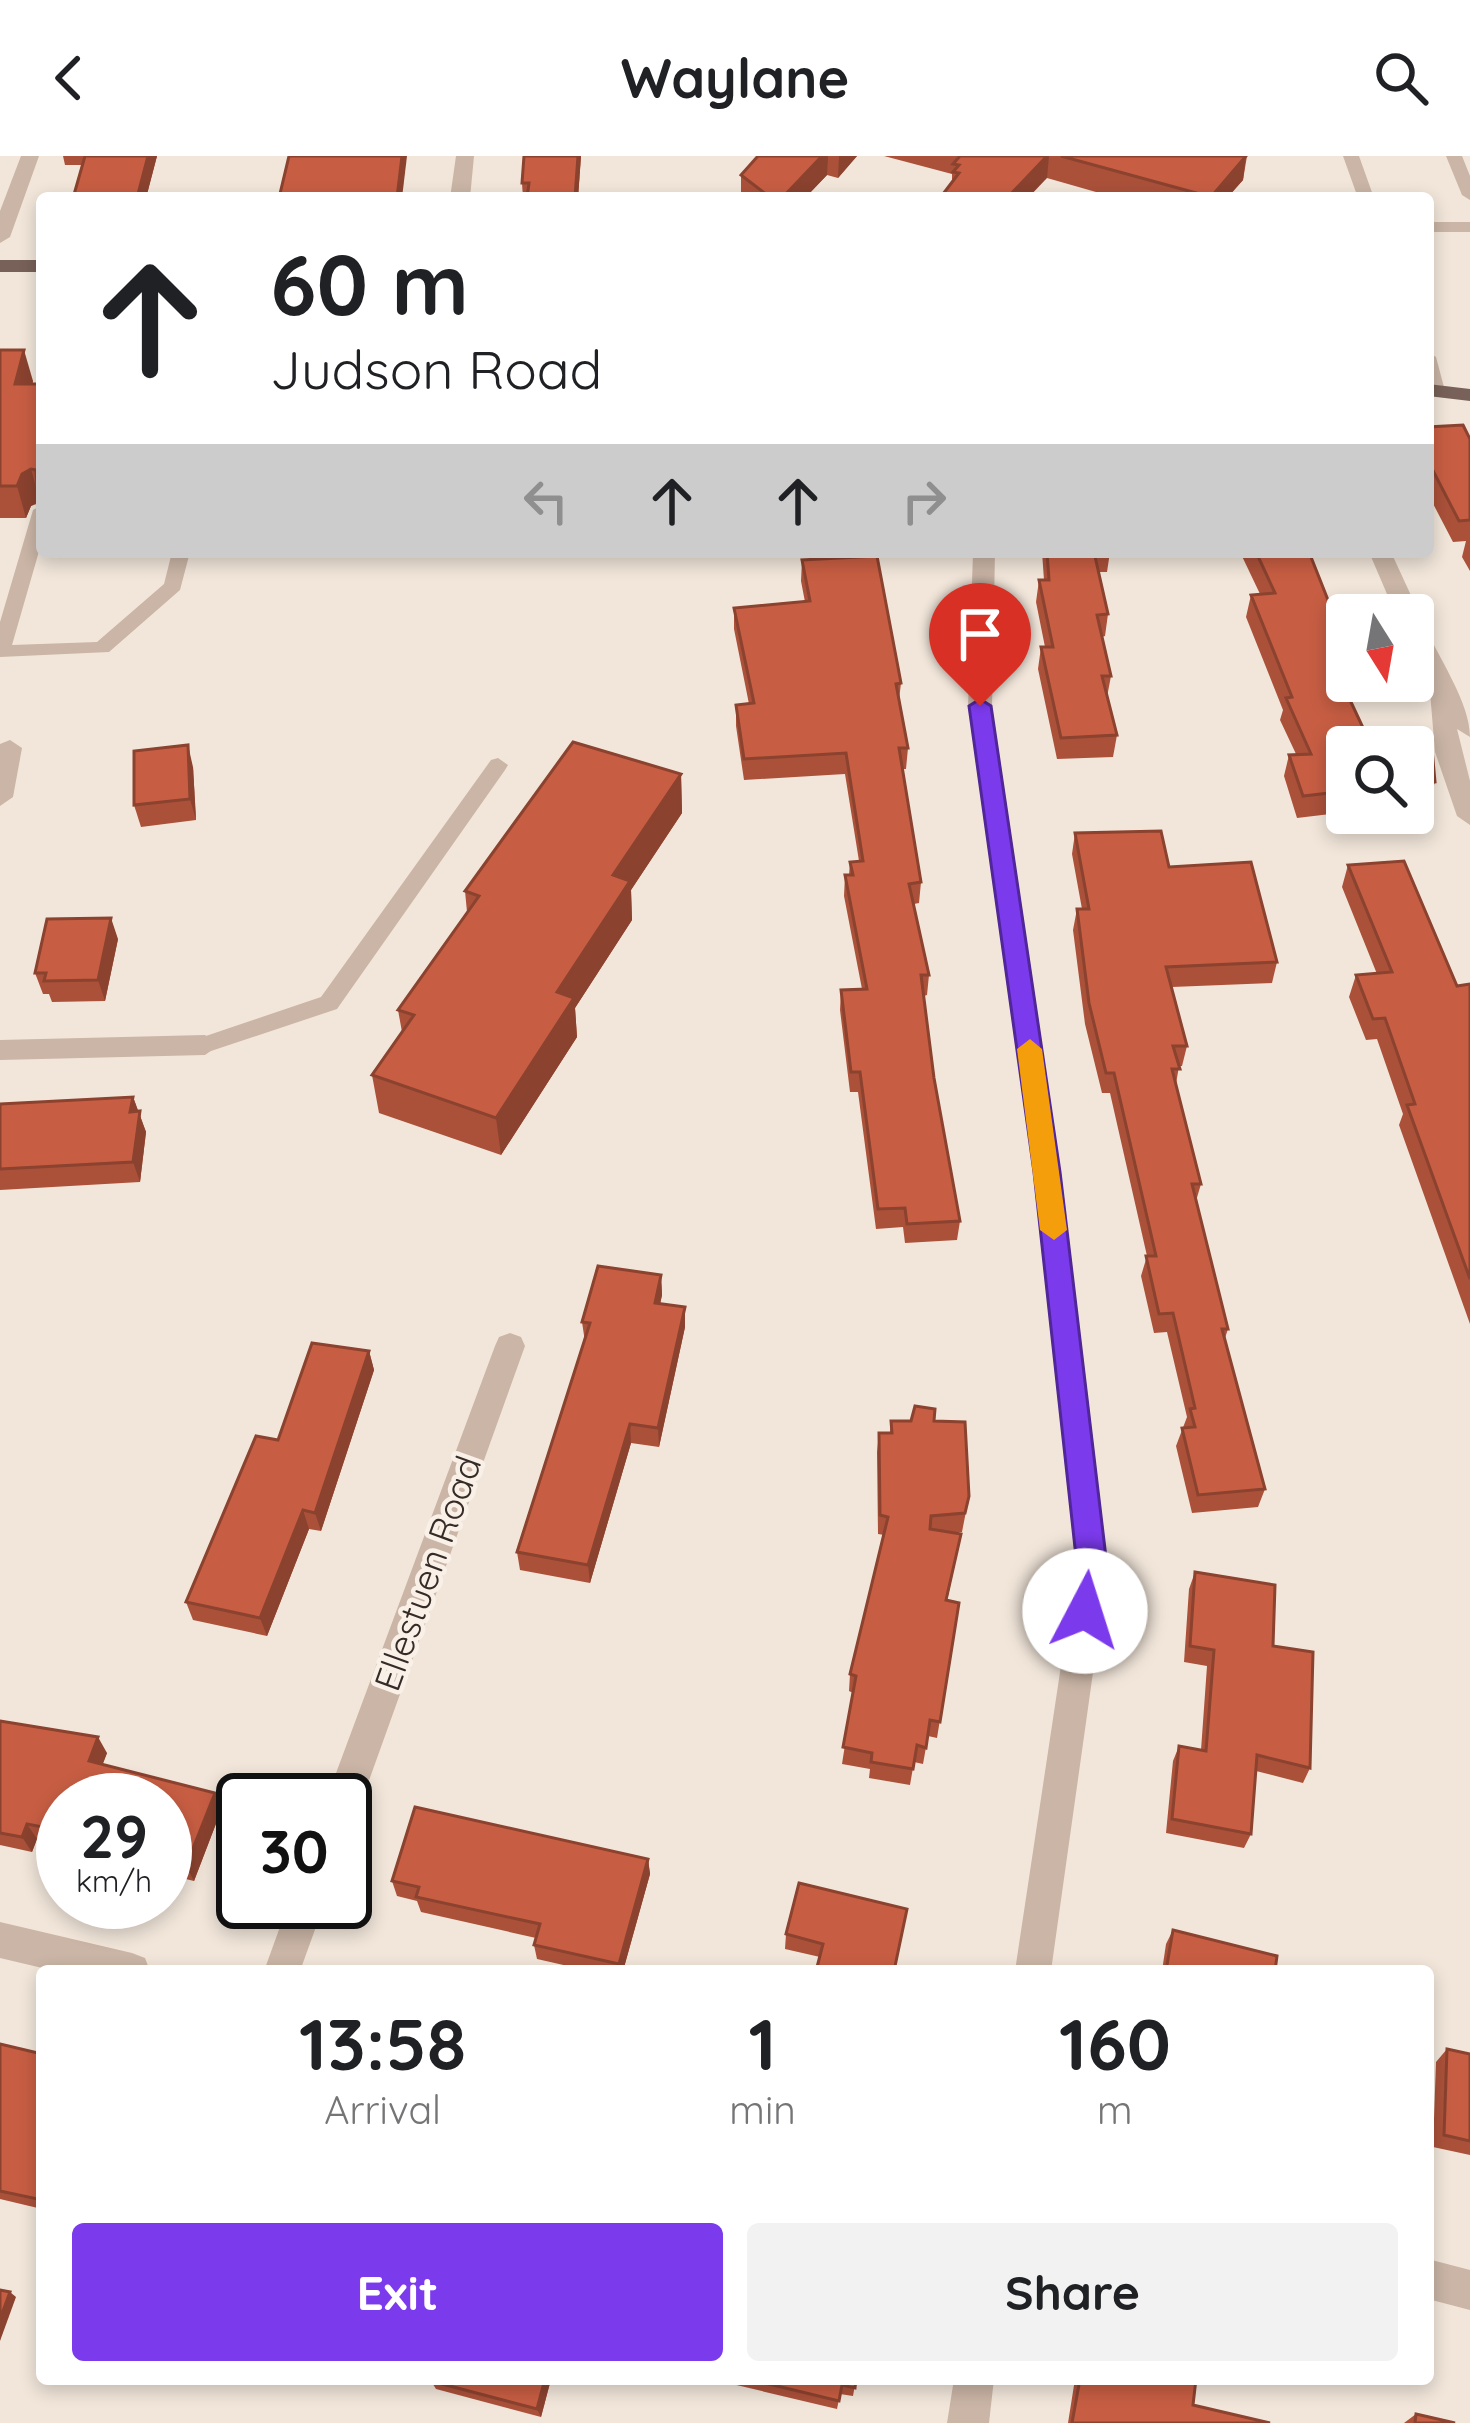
<!DOCTYPE html>
<html lang="en">
<head>
<meta charset="utf-8">
<style>
	:root { --surface:#fff; --page:#f2f2f2; --text:#202124; --muted:#757577; --accent:#7c3aed }
	body { margin:0; font-family:Quicksand,sans-serif; background:var(--page); color:var(--text); height:100vh; display:flex; flex-direction:column; font-size:45px; white-space:nowrap }
	* { box-sizing:border-box; margin:0 }
	p { font-size:39px; color:var(--muted) }
	.icon { flex:none; width:66px; height:66px; fill:none; stroke:currentColor; stroke-width:2; stroke-linecap:round; stroke-linejoin:round }
	.map { position:relative; flex:1; overflow:hidden }
	.drawer { position:absolute; left:36px; top:1809px; width:1398px; height:420px; display:flex; flex-direction:column; background:var(--surface); border-radius:12px; box-shadow:0 6px 18px #0003 }
	.drawer>* { flex:none }
	.hud { position:absolute; left:36px; top:36px; width:1398px; height:366px; border-radius:12px; box-shadow:0 6px 18px #0003; background:#fff; color:var(--text); overflow:hidden }
	.needle { width:78px; rotate:169deg }
	.controls { position:absolute; left:1326px; top:438px; display:grid; gap:24px }
	.controls a { display:grid; place-items:center; width:108px; height:108px; border-radius:12px; background:var(--surface); box-shadow:0 6px 18px #0003; font-size:60px }
	.speed { position:absolute; left:36px; top:1617px; display:flex; gap:24px; font-size:60px; font-weight:700; text-align:center }
	.speed>* { display:grid; place-content:center; width:156px; height:156px; border-radius:50%; background:var(--surface); box-shadow:0 6px 18px #0003; line-height:1 }
	.speed small { font-size:30px; font-weight:400 }
	.speed .limit { border:6px solid #111; border-radius:18px; background:#fff; color:#111 }
	.pin { position:absolute; display:grid; place-items:center; width:102px; height:102px; color:#fff; margin:-123px -51px; border-radius:50% 50% 50% 0; rotate:-45deg; box-shadow:0 0 12px #0007 }
	.pin .icon { rotate:45deg }
	.me { position:absolute; width:132px; margin:-66px; rotate:5deg; stroke-linejoin:round; filter:drop-shadow(0 0 9px #0008) }
	.turn { display:flex; align-items:center; gap:42px; height:252px; padding:0 36px; font-size:54px }
	.turn .icon { width:156px; height:156px; stroke-width:2.5 }
	.turn b { display:block; font-size:84px; line-height:102px }
	.lanes { display:flex; align-items:center; height:114px; padding:0 36px; background:#0003; justify-content:center; gap:60px; direction:ltr }
	.lanes .off { opacity:.35 }
	.eta { display:flex; justify-content:space-evenly; align-items:center; height:204px; text-align:center }
	.eta b { font-size:72px; font-weight:800; line-height:84px }
	.button { display:flex; gap:24px; margin-top:auto; padding:24px 36px }
	.button a { flex:1; height:138px; border-radius:12px; background:var(--accent); color:#fff; font-size:48px; font-weight:800; line-height:138px; text-align:center }
	.button a+a { background:var(--page); color:var(--text) }
	header { display:flex; justify-content:space-between; align-items:center; height:156px; padding:0 36px; background:var(--surface); font-size:54px; font-weight:800 }
	.map>svg:first-child { display:block }
</style>
</head>
<body>
<header><svg class="icon" aria-label="back" viewBox="0 0 24 24"><path d="M15 5l-7 7 7 7"/></svg>Waylane<svg class="icon" aria-label="search" viewBox="0 0 24 24"><circle cx="10" cy="10" r="6"/><path d="M15 15l6 6"/></svg></header>
<div class="map">
<svg width="1470" height="2267" viewBox="0 0 1470 2267">
	<rect width="100%" height="100%" fill="#f2e6da"/>
	<g fill="none" stroke-linecap="round" stroke-linejoin="round">
		<!-- lane -->
		<g fill="#cab5a6" fill-rule="evenodd">
			<polygon points="1343,0 1359,0 1374,42 1358,42"/>
			<polygon points="1446,0 1462,0 1470,20 1470,44 1462,39"/>
			<rect x="1428" y="66" width="42" height="10"/>
			<polygon points="1428,196 1436,201 1445,235 1443,239 1429,235"/>
			<polygon points="42,349 42,385 12,489 97,486 164,428 172,396 190,396 180,434 109,496 0,501 0,466 33,354"/>
			<polygon points="498,602 508,609 505,614 337,853 205,897 197,895 194,889 197,883 321,841 491,604"/>
		</g>
		<!-- street -->
		<g fill="#cab5a6" fill-rule="evenodd">
			<polygon points="21,0 39,0 10,81 0,87 0,55"/>
			<polygon points="456,0 474,0 470,42 450,42"/>
			<polygon points="973,396 995,396 992,550 1061,1016 1108,1410 1051,1815 1015,1815 1076,1410 1033,1016 968,550"/>
			<path d="M1369 396H1391L1420 459 1416 464 1425 471C1440 504 1470 547 1470 581L1457 573 1470 625V669L1457 660 1435 596 1430 536 1413 498V459H1396Z"/>
			<polygon points="10,584 22,592 13,641 0,650 0,588"/>
			<polygon points="205,879 219,889 205,899 0,904 0,884"/>
			<polygon points="510,1177 521,1181 525,1190 362,1644 356,1656 345,1660 345,1644 326,1644 495,1190 499,1181"/>
			<polygon points="289,1746 325,1746 300,1815 264,1815"/>
			<polygon points="0,1766 132,1797 145,1802 150,1815 55,1815 0,1802"/>
			<polygon points="1428,2103 1470,2114 1470,2154 1428,2143"/>
			<polygon points="954,2223 994,2223 989,2267 947,2267"/>
		</g>
		<!-- primary -->
		<g fill="#786158" fill-rule="evenodd">
			<rect x="0" y="104" width="42" height="12"/>
			<polygon points="1428,228 1470,233 1470,245 1428,240"/>
		</g>
	</g>
	<!-- wall -->
	<g fill="#ab513a">
		<polygon points="63,0 157,0 146,42 73,42 82,9 65,9"/>
		<polygon points="581,0 578,42 523,42 522,27"/>
		<polygon points="758,0 857,0 838,22 827,19 805,42 741,42 741,19"/>
		<polygon points="884,0 1247,0 1243,24 1227,42 1117,42 1047,22 952,27 952,18"/>
		<polygon points="0,194 33,225 32,228 42,228 42,346 31,350 26,362 0,362"/>
		<polygon points="1428,271 1470,283 1470,415 1462,401 1466,385 1453,386 1428,338"/>
		<polygon points="1042,396 1110,396 1107,416 1098,416 1108,458 1105,480 1102,481 1111,520 1107,541 1117,579 1113,601 1057,603 1038,513 1041,491 1045,491 1036,446 1039,424 1044,424"/>
		<polygon points="1240,396 1309,396 1347,492 1347,525 1351,525 1349,534 1346,534 1347,656 1297,662 1284,620 1289,599 1296,598 1280,564 1283,554 1246,461 1251,439 1260,438"/>
		<polygon points="802,404 901,527 899,544 908,592 906,613 902,613 921,726 919,747 914,748 929,819 927,839 924,840 934,922 960,1065 957,1084 905,1087 903,1071 876,1073 858,936 850,936 840,854 841,834 862,833 844,740 845,719 849,719 850,706 859,705 845,618 744,624 736,570 736,549 749,548 734,473 734,452 805,446 801,425"/>
		<polygon points="1413,594 1435,626 1428,647 1413,649"/>
		<polygon points="193,611 196,664 141,671 134,649"/>
		<polygon points="681,618 682,657 631,734 632,764 575,852 577,881 501,999 379,957 372,919 402,876 398,854 467,756 465,735"/>
		<polygon points="1075,677 1169,711 1277,806 1272,827 1172,831 1187,890 1182,910 1179,910 1176,928 1201,1028 1196,1045 1228,1173 1225,1182 1265,1333 1258,1351 1192,1357 1176,1290 1187,1261 1167,1176 1154,1177 1141,1120 1147,1100 1110,937 1102,937 1085,868 1073,774 1077,753 1082,753 1072,698"/>
		<polygon points="1348,709 1457,830 1470,828 1470,1168 1399,969 1403,958 1377,883 1366,884 1349,841 1356,819 1377,818 1342,731"/>
		<polygon points="118,783 105,845 52,846 49,838 43,838 35,817"/>
		<polygon points="133,941 146,976 140,1026 0,1034 0,948"/>
		<polygon points="661,1119 662,1139 660,1148 685,1151 685,1171 659,1291 631,1287 590,1427 520,1414 517,1396 585,1186 582,1166"/>
		<polygon points="369,1195 374,1214 321,1375 309,1373 267,1480 193,1464 186,1446 278,1284"/>
		<polygon points="891,1265 934,1265 969,1340 962,1376 953,1377 961,1378 947,1445 959,1447 937,1582 928,1580 923,1608 914,1606 910,1629 869,1622 870,1613 842,1608 853,1537 849,1535 850,1518 884,1379 878,1378 877,1296 879,1277 890,1277"/>
		<polygon points="1195,1416 1273,1490 1310,1612 1303,1627 1256,1615 1251,1678 1244,1692 1166,1677 1173,1605 1179,1590 1201,1594 1207,1510 1184,1506 1189,1433"/>
		<polygon points="0,1565 107,1597 102,1609 222,1652 194,1725 165,1718 165,1644 63,1644 63,1688 37,1683 32,1696 0,1689"/>
		<polygon points="648,1703 650,1718 623,1815 590,1815 537,1803 534,1789 536,1782 421,1756 417,1745 397,1740 392,1725"/>
		<polygon points="907,1753 820,1801 785,1793 786,1778"/>
		<polygon points="1173,1774 1275,1815 1162,1815 1166,1788"/>
		<polygon points="0,1888 42,1898 42,2053 0,2043"/>
		<polygon points="1447,1893 1470,1898 1470,1999 1433,1991 1436,1906"/>
		<polygon points="551,2223 541,2261 436,2233 431,2225"/>
		<polygon points="711,2223 856,2223 853,2240 840,2238 837,2253"/>
		<polygon points="1075,2223 1196,2223 1193,2249 1270,2267 1068,2267"/>
		<polygon points="1416,2258 1455,2267 1404,2267"/>
	</g>
	<!-- shaded-wall -->
	<g fill="#8b422f">
		<polygon points="148,0 157,0 146,42 137,42"/>
		<polygon points="402,0 407,0 402,42 397,42"/>
		<polygon points="578,0 581,0 578,42 575,42"/>
		<polygon points="822,0 828,0 827,19 805,42 782,42"/>
		<polygon points="839,0 857,0 838,22"/>
		<polygon points="1047,0 1049,0 1047,22 1028,42 1007,42"/>
		<polygon points="1246,0 1243,24 1227,42 1211,42"/>
		<polygon points="24,194 33,225 24,259 15,228"/>
		<polygon points="31,313 40,345 31,350 26,362 17,330 22,318"/>
		<polygon points="188,589 193,611 196,664 190,643"/>
		<polygon points="681,618 682,657 631,734 632,764 575,852 577,881 501,999 496,962 613,719"/>
		<polygon points="111,762 118,783 105,845 98,824"/>
		<polygon points="133,941 146,976 140,1026 133,1006 130,956"/>
		<polygon points="661,1119 662,1139 656,1167 655,1147"/>
		<polygon points="685,1151 685,1171 659,1291 658,1272"/>
		<polygon points="369,1195 374,1214 321,1375 315,1357"/>
		<polygon points="630,1268 631,1287 590,1427 588,1409"/>
		<polygon points="303,1354 309,1373 267,1480 260,1462"/>
		<polygon points="98,1581 107,1597 98,1621 89,1605"/>
		<polygon points="215,1637 222,1652 194,1725 186,1710"/>
		<polygon points="27,1668 37,1683 32,1696 22,1681"/>
		<polygon points="648,1703 650,1718 623,1815 620,1815 619,1808"/>
		<polygon points="10,2136 16,2141 0,2185 0,2163"/>
		<polygon points="545,2223 551,2223 541,2261 537,2253"/>
	</g>
	<!-- building -->
	<g fill="#c75e43" stroke="#8b422f" stroke-width="3">
		<polygon points="85,0 148,0 137,42 73,42"/>
		<polygon points="289,0 402,0 397,42 279,42"/>
		<polygon points="524,0 578,0 575,41 527,42 529,27 522,27"/>
		<polygon points="758,0 822,0 782,42 771,42 741,19"/>
		<polygon points="960,0 1047,0 1007,42 940,42 959,17 953,16 959,9 953,8"/>
		<polygon points="1061,0 1246,0 1211,41"/>
		<polygon points="0,194 24,194 15,228 42,228 42,329 37,329 36,314 31,313 22,318 17,330 0,330"/>
		<polygon points="1463,269 1470,283 1470,364 1459,365 1428,305 1428,271"/>
		<polygon points="1047,396 1094,396 1108,458 1097,459 1111,520 1102,520 1117,579 1061,582 1041,491 1053,491 1039,424 1049,424"/>
		<polygon points="1256,396 1309,396 1347,492 1347,513 1336,514 1372,591 1347,591 1347,635 1303,640 1289,599 1311,598 1286,542 1292,541 1251,439 1275,437"/>
		<polygon points="877,400 901,527 896,528 908,592 899,592 921,726 909,728 929,819 921,819 934,922 960,1065 907,1068 905,1052 878,1053 860,916 851,916 841,834 867,833 845,719 853,719 850,706 863,705 846,597 744,603 736,549 754,547 734,452 810,445 802,404"/>
		<polygon points="573,586 681,618 613,719 630,725 557,836 574,842 496,962 372,919 414,859 398,854 479,740 465,735"/>
		<polygon points="188,589 190,643 134,649 134,595"/>
		<polygon points="1432,593 1435,626 1413,628 1413,594"/>
		<polygon points="1161,675 1169,711 1251,706 1277,806 1166,811 1187,890 1173,890 1180,913 1172,913 1201,1028 1192,1028 1228,1173 1222,1173 1265,1333 1198,1339 1182,1272 1195,1271 1190,1253 1195,1252 1173,1157 1159,1158 1146,1100 1156,1100 1114,917 1106,917 1089,847 1077,753 1089,753 1075,677"/>
		<polygon points="1404,705 1457,830 1470,828 1470,1123 1407,949 1415,948 1385,862 1373,863 1356,819 1392,816 1348,709"/>
		<polygon points="111,762 98,824 44,825 46,817 35,817 47,763"/>
		<polygon points="133,941 130,956 140,955 133,1006 0,1013 0,948"/>
		<polygon points="598,1110 661,1119 655,1147 685,1151 658,1272 630,1268 588,1409 517,1396 590,1167 582,1166"/>
		<polygon points="312,1187 369,1195 315,1357 303,1354 260,1462 186,1446 256,1280 278,1284"/>
		<polygon points="915,1250 935,1253 934,1265 965,1266 969,1340 965,1357 931,1360 930,1373 961,1378 946,1444 959,1447 940,1566 930,1564 926,1592 917,1589 913,1613 871,1606 872,1597 843,1591 856,1520 850,1518 888,1361 880,1359 879,1277 892,1277 891,1265 911,1265"/>
		<polygon points="1195,1416 1275,1429 1273,1490 1313,1496 1310,1612 1257,1599 1251,1678 1172,1663 1179,1590 1206,1595 1214,1494 1190,1490"/>
		<polygon points="0,1565 98,1581 89,1605 215,1637 186,1710 165,1705 165,1644 63,1644 63,1675 27,1668 22,1681 0,1677"/>
		<polygon points="415,1651 648,1703 619,1808 534,1789 540,1768 416,1741 419,1731 392,1725"/>
		<polygon points="799,1727 907,1753 894,1815 816,1815 823,1788 786,1778"/>
		<polygon points="1173,1774 1277,1800 1275,1815 1166,1815"/>
		<polygon points="0,1888 42,1898 42,2044 0,2035"/>
		<polygon points="1447,1893 1470,1898 1470,1985 1444,1979"/>
		<polygon points="0,2134 10,2136 0,2163"/>
		<polygon points="431,2223 545,2223 537,2253 431,2225"/>
		<polygon points="748,2223 856,2223 855,2232 842,2229 839,2245"/>
		<polygon points="1080,2223 1196,2223 1193,2249 1270,2267 1072,2267"/>
		<polygon points="1416,2258 1455,2267 1415,2267"/>
	</g>
	<!-- route -->
	<polygon fill="#7c3aed" stroke="#51269a" stroke-width="3" points="980,543 991,550 1060,1016 1107,1410 1096,1465 1085,1469 1074,1465 1070,1455 1077,1410 1034,1016 969,550"/>
	<!-- slow -->
	<polygon fill="#f59e0b" points="1030,883 1042,893 1067,1074 1054,1084 1040,1074 1017,893"/>
	<g text-anchor="middle" dominant-baseline="central" stroke-width="9" stroke-linejoin="round" paint-order="stroke">
		<!-- street labels -->
		<g font-size="36" fill="#362b27" stroke="#f9f0e7">
			<text transform="translate(427 1417) rotate(-70)">Ellestuen Road</text>
		</g>
	</g>
</svg>
<div class="controls">
<a><svg class="needle" viewBox="-14 -14 28 28"><path d="M0-13l5 13h-10z" fill="#e53935"/><path d="M0 13l5-13h-10z" fill="#757577"/></svg></a>
<a><svg class="icon" aria-label="search" viewBox="0 0 24 24"><circle cx="10" cy="10" r="6"/><path d="M15 15l6 6"/></svg></a>
</div>
<div class="speed"><div>29<small>km/h</small></div><div class="limit">30</div></div>
<div class="pin" style="left:980px;top:550px;background:#d93025"><svg class="icon" aria-label="arrive" viewBox="0 0 24 24"><path d="M6 21V4h12l-3 4 3 4H6"/></svg></div>
<svg class="me" style="left:1085px;top:1455px" viewBox="-20 -20 40 40"><circle r="19" fill="#fff"/><path d="M0-13L10 11 0 6-10 11z" fill="#7c3aed"/></svg>
<div class="hud">
<div class="turn"><svg class="icon" aria-label="ahead" viewBox="0 0 24 24"><path d="M12 20V5M6 11l6-6 6 6"/></svg><div><b>60 m</b>Judson Road</div></div>
<div class="lanes"><svg class="icon off" aria-label="left" viewBox="0 0 24 24"><path d="M17 20v-9H6M10 6l-5 5 5 5"/></svg><svg class="icon" aria-label="ahead" viewBox="0 0 24 24"><path d="M12 20V5M6 11l6-6 6 6"/></svg><svg class="icon" aria-label="ahead" viewBox="0 0 24 24"><path d="M12 20V5M6 11l6-6 6 6"/></svg><svg class="icon off" aria-label="right" viewBox="0 0 24 24"><path d="M7 20v-9h11M14 6l5 5-5 5"/></svg></div>
</div>
<section class="drawer">
<div class="eta">
<div><b>13:58</b><p>Arrival</p></div>
<div><b>1</b><p>min</p></div>
<div><b>160</b><p>m</p></div>
</div>
<div class="button"><a>Exit</a><a>Share</a></div>
</section>
</div>
</body>
</html>
